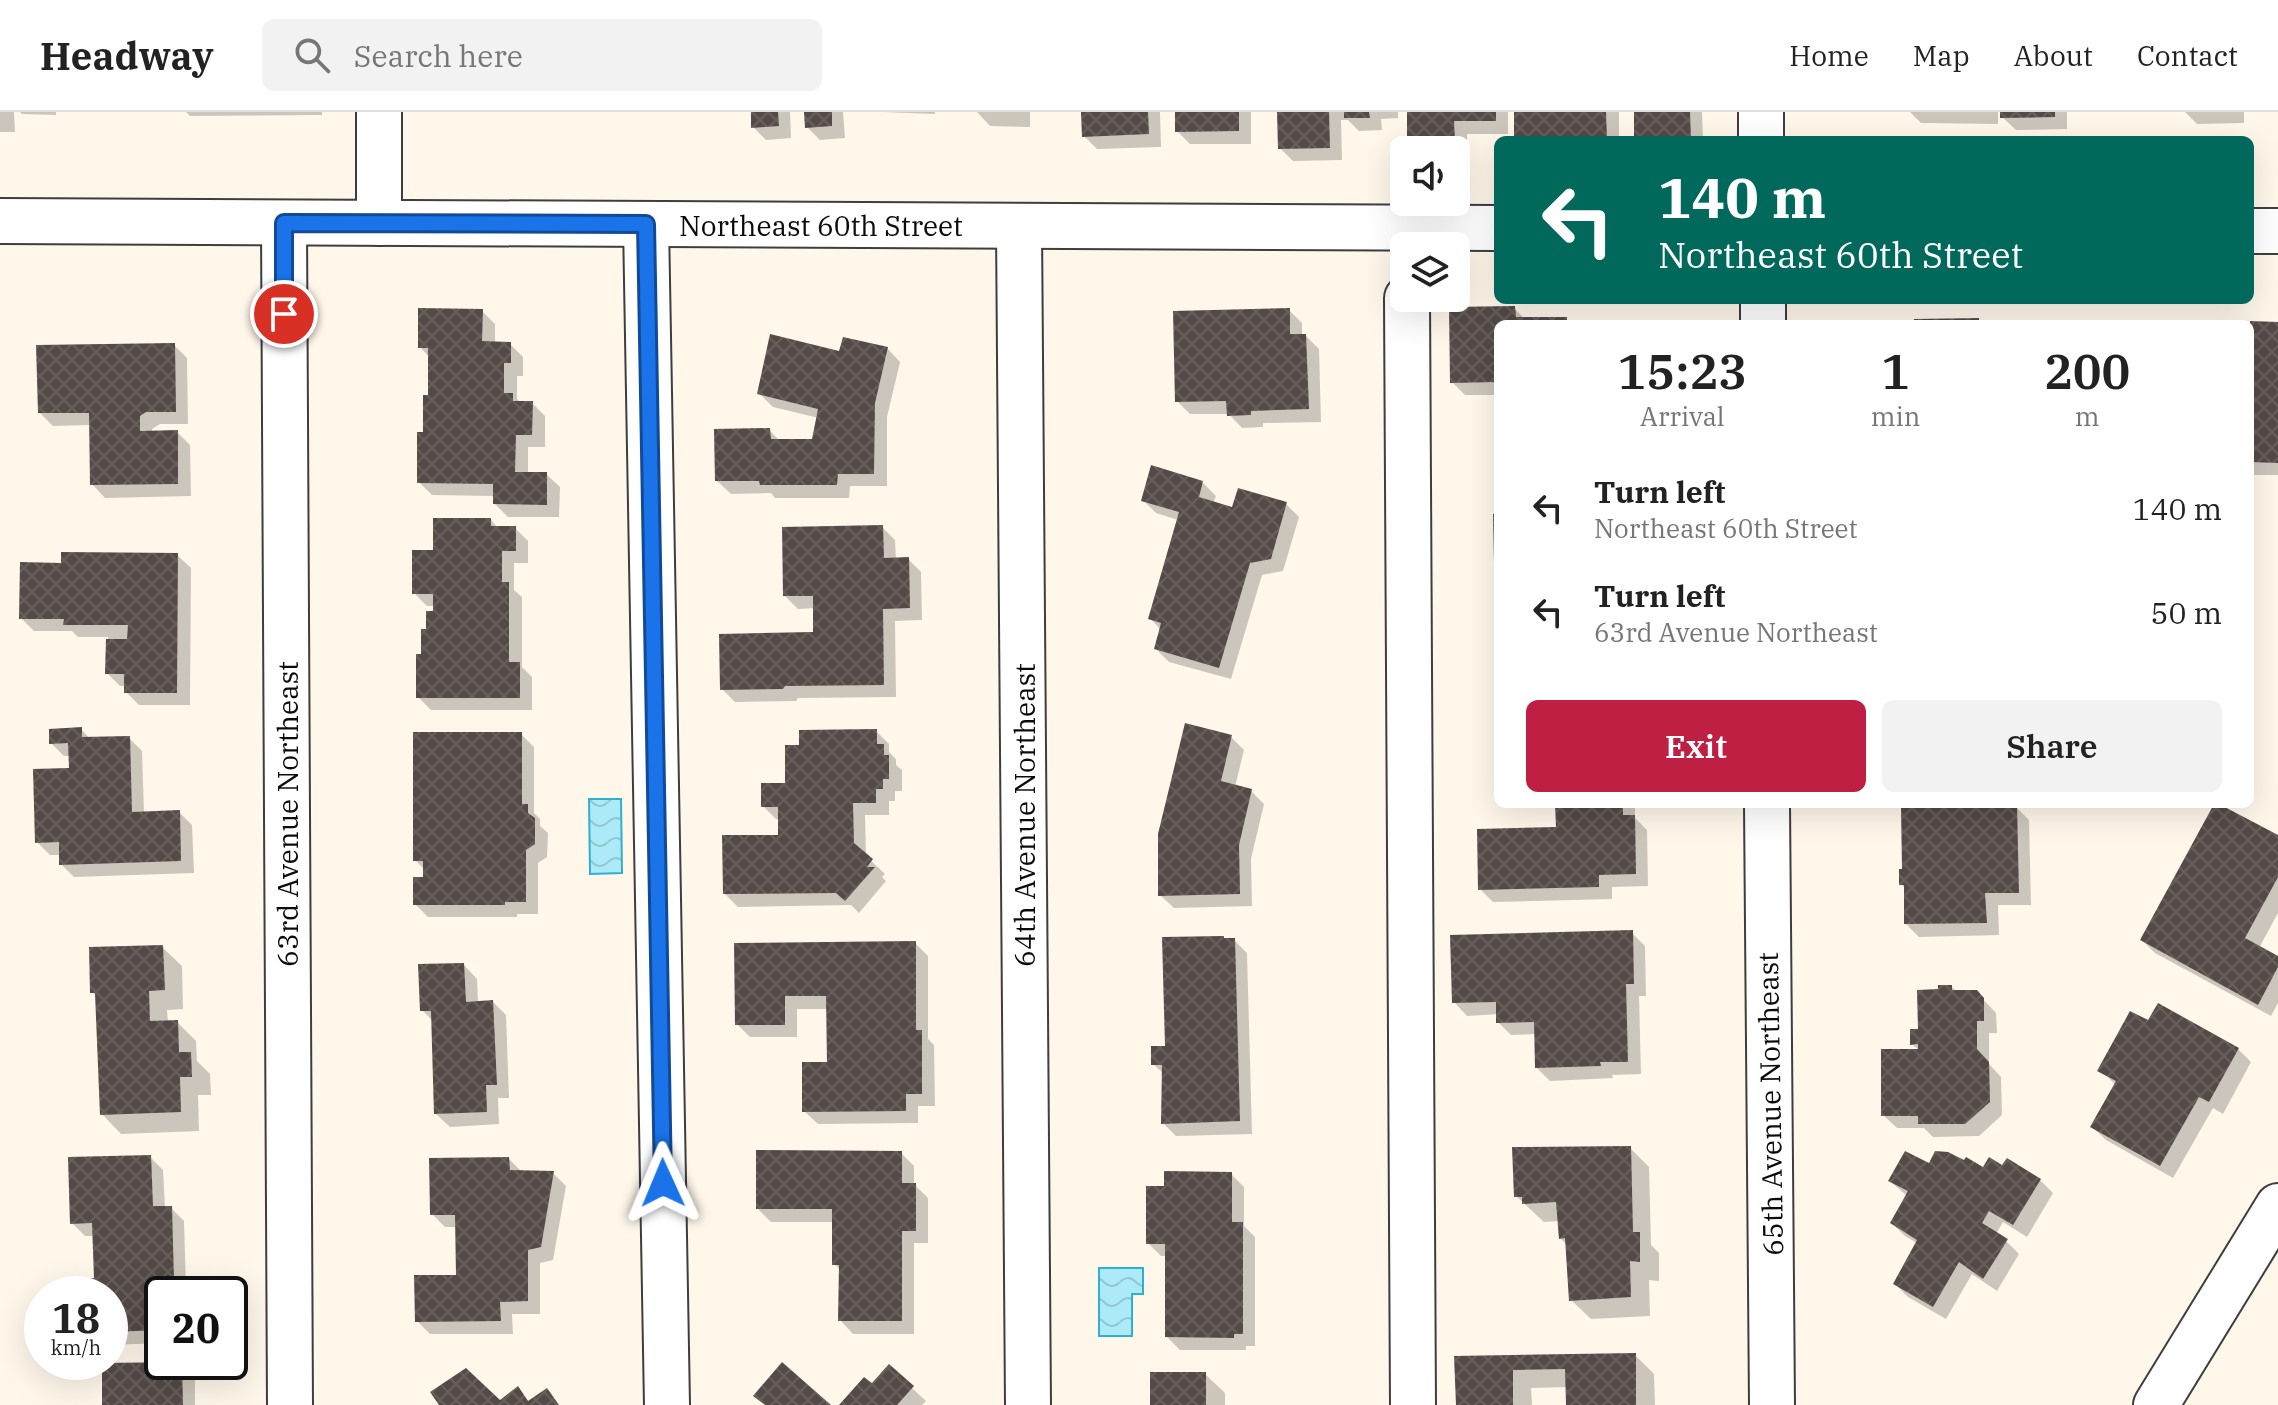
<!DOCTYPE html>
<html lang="en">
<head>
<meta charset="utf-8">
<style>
	:root { --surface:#fff; --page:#f2f2f2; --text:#222; --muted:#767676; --line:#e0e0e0; --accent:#c01f44 }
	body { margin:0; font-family:"IBM Plex Serif",serif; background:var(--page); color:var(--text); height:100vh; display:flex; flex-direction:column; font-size:30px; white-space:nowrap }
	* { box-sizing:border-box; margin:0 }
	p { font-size:26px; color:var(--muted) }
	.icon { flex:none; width:44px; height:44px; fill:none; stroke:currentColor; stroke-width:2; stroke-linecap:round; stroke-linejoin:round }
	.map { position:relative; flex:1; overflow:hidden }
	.panel { position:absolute; left:1494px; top:208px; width:760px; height:488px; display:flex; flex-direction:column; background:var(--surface); border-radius:12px; box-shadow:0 8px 32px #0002 }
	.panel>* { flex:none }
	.top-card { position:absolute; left:1494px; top:24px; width:760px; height:168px; border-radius:12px; box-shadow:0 8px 32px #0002; background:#00695c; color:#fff; overflow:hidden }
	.fabs { position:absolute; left:1390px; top:24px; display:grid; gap:16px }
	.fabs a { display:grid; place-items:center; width:80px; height:80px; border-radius:12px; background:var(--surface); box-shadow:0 8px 32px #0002; font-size:40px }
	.speed { position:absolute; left:24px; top:1164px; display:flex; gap:16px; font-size:40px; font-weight:700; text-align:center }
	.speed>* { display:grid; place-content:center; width:104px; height:104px; border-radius:50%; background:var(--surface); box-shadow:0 8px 32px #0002; line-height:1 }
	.speed small { font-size:20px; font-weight:400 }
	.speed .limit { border:4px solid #111; border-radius:12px; background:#fff; color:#111 }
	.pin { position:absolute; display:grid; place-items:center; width:68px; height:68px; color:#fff; margin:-34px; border:4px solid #fff; border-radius:50%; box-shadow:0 2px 8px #0007 }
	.me { position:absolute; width:88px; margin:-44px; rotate:359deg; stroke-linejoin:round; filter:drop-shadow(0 0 6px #0008) }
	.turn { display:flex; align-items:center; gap:28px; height:168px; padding:0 32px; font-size:36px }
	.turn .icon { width:104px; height:104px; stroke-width:2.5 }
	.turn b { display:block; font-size:56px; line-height:68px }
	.eta { display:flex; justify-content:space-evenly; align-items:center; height:136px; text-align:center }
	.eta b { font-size:48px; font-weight:600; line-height:56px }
	.button { display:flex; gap:16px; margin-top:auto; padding:16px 32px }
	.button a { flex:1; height:92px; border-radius:12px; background:var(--accent); color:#fff; font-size:32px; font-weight:600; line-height:92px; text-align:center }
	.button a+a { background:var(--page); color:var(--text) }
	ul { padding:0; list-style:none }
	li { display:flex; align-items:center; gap:24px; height:104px; padding:0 32px }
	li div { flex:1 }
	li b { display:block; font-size:30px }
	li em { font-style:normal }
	header { display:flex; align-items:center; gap:48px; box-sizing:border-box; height:112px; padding:0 40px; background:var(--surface); border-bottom:2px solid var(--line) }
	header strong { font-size:38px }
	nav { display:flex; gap:44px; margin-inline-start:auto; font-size:28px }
	.search { width:560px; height:72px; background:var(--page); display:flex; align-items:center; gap:20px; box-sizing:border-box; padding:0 28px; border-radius:12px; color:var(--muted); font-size:30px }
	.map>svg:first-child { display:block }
</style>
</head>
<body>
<header>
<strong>Headway</strong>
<div class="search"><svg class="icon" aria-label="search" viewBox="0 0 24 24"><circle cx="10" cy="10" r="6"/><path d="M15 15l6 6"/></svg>Search here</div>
<nav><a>Home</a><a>Map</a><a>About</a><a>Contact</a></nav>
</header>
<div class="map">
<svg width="2278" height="1293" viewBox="0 0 2278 1293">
	<defs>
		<pattern id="water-waves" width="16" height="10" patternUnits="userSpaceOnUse" patternTransform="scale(2)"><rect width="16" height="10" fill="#aceaf8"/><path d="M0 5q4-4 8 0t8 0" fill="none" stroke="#93c7d3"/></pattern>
		<pattern id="building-cross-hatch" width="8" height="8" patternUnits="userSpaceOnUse" patternTransform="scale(2)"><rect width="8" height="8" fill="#544a47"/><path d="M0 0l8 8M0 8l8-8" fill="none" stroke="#68605d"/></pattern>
	</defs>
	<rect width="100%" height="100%" fill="#fff7ea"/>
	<!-- water -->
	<g fill="url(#water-waves)" stroke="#31afd2" stroke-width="2">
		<polygon points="589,687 621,687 622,761 590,762"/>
		<polygon points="1099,1156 1143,1156 1143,1182 1132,1182 1132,1224 1099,1224"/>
	</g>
	<!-- shadow -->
	<g fill="#0003">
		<polygon points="0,0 14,0 15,20 0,20"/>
		<polygon points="20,0 56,0 56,3 22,2"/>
		<polygon points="186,0 322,0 322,3 190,4"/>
		<polygon points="753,0 790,0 791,26 766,28 753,15"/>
		<polygon points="806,0 843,0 845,26 820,28 807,15"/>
		<polygon points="883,0 935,0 935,2"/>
		<polygon points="977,0 1030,0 1030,15 990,14"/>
		<polygon points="1083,0 1160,0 1161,35 1097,37 1084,24"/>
		<polygon points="1177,0 1251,0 1251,32 1190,32 1177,19"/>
		<polygon points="1279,0 1398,0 1398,6 1381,7 1382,18 1359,19 1348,8 1341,8 1342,48 1293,49 1280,36"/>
		<polygon points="1409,0 1508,0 1508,22 1467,22 1467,41 1456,41 1456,38 1419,38 1409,28"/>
		<rect x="1516" y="0" width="103" height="28"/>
		<polygon points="1636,0 1702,0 1703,28 1636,28"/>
		<polygon points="1910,0 1998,0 1998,12 1921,11"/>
		<polygon points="2002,0 2067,0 2067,17 2016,18 2002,5"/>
		<polygon points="2185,0 2244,0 2244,11 2197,12"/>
		<polygon points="1514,196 1525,207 1566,207 1571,212 1498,212 1498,283 1465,283 1452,270 1451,197"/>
		<polygon points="1289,198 1302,211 1302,224 1306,224 1319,237 1321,310 1263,311 1263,315 1242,316 1229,302 1190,302 1177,289"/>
		<polygon points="482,199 495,212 495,232 510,232 523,245 523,264 517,264 517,287 521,291 532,291 545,304 545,335 528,335 528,362 546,362 560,375 559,405 508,405 495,392 495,384 432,383 419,370 430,285 430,246 420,235"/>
		<polygon points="2242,211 2278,212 2278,363 2250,363 2250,212"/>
		<polygon points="174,233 187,246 188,312 160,312 152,317 152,321 177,320 190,333 191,384 105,386 92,372 91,313 53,314 39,300"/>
		<polygon points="887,236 900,250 887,305 887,374 850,374 849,386 775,386 771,381 731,382 717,369 769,318 780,329 814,329 819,306 773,295 760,282 841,242"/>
		<polygon points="1202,370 1216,384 1213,391 1234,397 1286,392 1299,405 1283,459 1262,463 1231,567 1169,550 1156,537 1161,518 1150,506 1178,408 1156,401 1143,388"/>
		<polygon points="491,408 498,416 515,416 528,429 528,451 514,451 514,478 522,485 522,555 532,565 532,598 431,598 418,585 423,544 428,519 435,501 435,494 427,494 414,481 435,440"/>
		<polygon points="882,415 895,428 896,448 908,447 921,460 922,508 895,509 896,585 798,586 796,589 735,590 722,577 815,522 815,496 798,497 785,484"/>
		<polygon points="177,443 191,456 190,593 139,593 126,580 126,574 120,574 107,561 108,525 78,525 72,519 34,519 21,506 63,453"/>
		<polygon points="81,617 90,627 129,626 142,639 144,701 179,700 192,713 194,761 74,765 61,752 61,743 50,743 37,730 71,658 71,644 64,644 51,631"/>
		<polygon points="876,619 889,632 889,640 896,647 896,653 902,658 902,679 895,679 895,689 889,689 889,703 865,703 866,744 885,762 882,765 886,769 859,801 851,793 738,795 725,782 780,725 780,707 776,707 763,694 787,673 801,635"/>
		<polygon points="521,622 534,635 534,701 540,707 540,714 548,721 547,745 538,751 538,802 517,802 517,805 428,805 415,792 425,767 425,758 415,748"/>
		<polygon points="1231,625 1244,638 1235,675 1251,679 1264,692 1251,747 1252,794 1174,796 1160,783"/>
		<polygon points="1557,692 1635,692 1635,706 1647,718 1648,774 1612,775 1612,787 1493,790 1480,777 1558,717"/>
		<polygon points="2016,695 2029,708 2031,793 1998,793 1999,823 1919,825 1906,812 1906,777 1901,772"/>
		<polygon points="2278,726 2278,801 2259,836 2278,846 2278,891 2271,904 2155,841 2142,828"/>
		<polygon points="1632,821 1645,834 1646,884 1639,884 1641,962 1612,963 1613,966 1550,969 1537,956 1536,922 1511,923 1498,910 1498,902 1467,904 1454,890"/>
		<polygon points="1234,828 1247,841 1252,1022 1176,1024 1163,1011 1164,962 1153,952 1167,936"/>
		<polygon points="915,831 928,844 928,927 934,933 935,994 918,994 918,1011 818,1012 804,999 829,952 828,897 797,897 797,925 750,925 737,912 736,833"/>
		<polygon points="162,835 182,854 183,897 167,898 168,910 177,910 196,929 197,949 210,962 211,983 198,983 199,1019 121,1022 102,1002 98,885 92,880"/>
		<polygon points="464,853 477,867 478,891 493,890 506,903 509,986 498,986 499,1012 450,1015 436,1002 433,909 422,898"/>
		<polygon points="1952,875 1957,880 1976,880 1996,901 1997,921 1989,921 1989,952 2001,965 2002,1003 1979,1024 1933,1025 1924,1016 1897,1016 1883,1003 1920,939 1912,932"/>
		<polygon points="2149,911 2238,937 2251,950 2223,1002 2213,996 2173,1066 2106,1028 2092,1015 2116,973 2100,958"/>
		<polygon points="1630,1036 1649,1055 1651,1133 1659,1141 1659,1169 1649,1168 1650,1204 1591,1207 1571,1188 1567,1133 1560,1126 1559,1109 1544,1110 1516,1084"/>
		<polygon points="901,1041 914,1054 914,1072 928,1086 928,1131 914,1131 914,1222 853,1222 840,1208 841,1158 834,1152 834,1110 771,1110 758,1097"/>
		<polygon points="150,1045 163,1058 165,1096 171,1096 184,1109 186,1176 192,1182 162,1182 162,1231 110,1233 110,1182 68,1182 86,1178 97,1167 95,1124 85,1124 72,1111"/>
		<polygon points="509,1047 522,1060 553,1061 566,1074 553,1148 540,1151 540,1202 512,1202 513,1222 430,1222 417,1209 458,1164 457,1115 445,1115 432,1102"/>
		<polygon points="1929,1053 1984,1058 2002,1056 2040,1068 2053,1081 2027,1125 2003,1110 1996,1122 2006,1129 2019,1142 1997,1179 1972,1162 1946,1207 1908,1185 1895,1172 1917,1131 1905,1124 1892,1111 1907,1084 1890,1069"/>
		<polygon points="1231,1062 1244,1075 1244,1114 1255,1125 1255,1234 1246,1234 1246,1238 1180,1238 1167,1225 1167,1144 1161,1144 1148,1131 1166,1076"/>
		<polygon points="1635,1243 1654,1262 1655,1293 1568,1293 1568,1275 1531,1276 1532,1293 1457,1293 1457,1246"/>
		<polygon points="182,1252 195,1265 195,1293 104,1293"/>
		<polygon points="889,1255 926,1289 922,1293 842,1293 872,1274"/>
		<polygon points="1205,1262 1225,1281 1225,1293 1152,1293"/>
	</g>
	<!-- building -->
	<g fill="url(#building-cross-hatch)">
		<polygon points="751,0 778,0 779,14 751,16"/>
		<polygon points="804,0 832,0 832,14 805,16"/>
		<polygon points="1081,0 1148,0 1149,22 1082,25"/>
		<polygon points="1175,0 1239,0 1239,19 1175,20"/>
		<polygon points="1277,0 1329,0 1330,36 1278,37"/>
		<polygon points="1344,0 1369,0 1370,6 1344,6"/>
		<polygon points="1407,0 1496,0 1496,9 1454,9 1455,29 1407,29"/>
		<polygon points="1514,0 1606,0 1607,28 1514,28"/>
		<polygon points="1634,0 1690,0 1691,28 1634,28"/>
		<polygon points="2000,0 2055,0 2055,5 2000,6"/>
		<polygon points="1515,194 1516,205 1567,205 1567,212 1498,212 1498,270 1450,271 1449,195"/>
		<polygon points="418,196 483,197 482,229 511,230 511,251 504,251 504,281 513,281 513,289 533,289 532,323 516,323 515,360 547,360 547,393 493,392 493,372 417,371 417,320 423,320 423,283 428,283 428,236 418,236"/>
		<polygon points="1290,196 1290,222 1306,222 1309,297 1251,299 1251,303 1227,304 1226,289 1175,290 1173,199"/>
		<polygon points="1979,206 1979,212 1914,212 1914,207"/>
		<polygon points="2250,209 2278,210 2278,351 2250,350"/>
		<polygon points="770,222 839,239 843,225 888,235 875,291 874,362 838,362 837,373 760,373 759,369 715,369 714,317 770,316 771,327 812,327 818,297 757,282"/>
		<polygon points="175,231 176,300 146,300 140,304 140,319 178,318 178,372 90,373 89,301 38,301 36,233"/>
		<polygon points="1151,353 1203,369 1199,385 1232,395 1238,376 1287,390 1271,447 1250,451 1219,556 1154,537 1161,511 1148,507 1179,400 1141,389"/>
		<polygon points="1493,402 1498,402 1498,501 1495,501"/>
		<polygon points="433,406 491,406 491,414 516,414 516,439 502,439 502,470 509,470 509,550 520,550 520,586 416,586 416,542 421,542 421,517 426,517 426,499 433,499 433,482 412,482 412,438 433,438"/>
		<polygon points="883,413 884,446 909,445 910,496 883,497 884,573 785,574 783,577 720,578 719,522 813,520 813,484 783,484 782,415"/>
		<polygon points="61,440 178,441 177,581 124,581 124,562 105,562 106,527 127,527 128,513 63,513 64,507 19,507 20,450 61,451"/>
		<polygon points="1185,611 1232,623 1221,669 1252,677 1239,733 1240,782 1158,784 1158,722"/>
		<polygon points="82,615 82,625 130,624 132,700 180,698 181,749 59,753 59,730 35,731 33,657 69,656 68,631 49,632 49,617"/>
		<polygon points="877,617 877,632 884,632 884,643 889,643 889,667 883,667 883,677 876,677 876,691 853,691 854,731 873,747 867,755 875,755 845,789 836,781 723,782 722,723 778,723 778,695 761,695 761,671 785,671 785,633 799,633 799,618"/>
		<polygon points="413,620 522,620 522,692 528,692 528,701 535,706 535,732 526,738 526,790 505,790 505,793 413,793 413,765 423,765 423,749 413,749"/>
		<polygon points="1555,692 1623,692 1623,703 1635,703 1636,762 1599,763 1599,775 1478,778 1477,717 1556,715"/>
		<polygon points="2214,692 2219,692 2278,723 2278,765 2245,826 2278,844 2278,855 2258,893 2140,828"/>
		<polygon points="2017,693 2019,781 1985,781 1987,811 1904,812 1904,773 1899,773 1899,757 1902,757 1901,695"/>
		<polygon points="1633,818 1634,872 1626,872 1628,950 1600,950 1601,954 1535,956 1534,910 1496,911 1496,890 1452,891 1450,823"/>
		<polygon points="1224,824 1224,826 1235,826 1240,1009 1161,1012 1162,953 1151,953 1151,934 1165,934 1162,825"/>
		<polygon points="916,829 916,918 922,918 922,982 906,982 906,999 802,1000 802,950 827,950 826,884 785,884 785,913 735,913 734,831"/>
		<polygon points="163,833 165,878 149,879 150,909 178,908 179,940 191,940 192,965 180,965 181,1000 100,1003 95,881 90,881 89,835"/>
		<polygon points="464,851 466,890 493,888 497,973 486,973 487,1000 434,1002 431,899 420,899 418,852"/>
		<polygon points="1938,873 1952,873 1952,878 1977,878 1984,886 1984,909 1977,909 1977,937 1989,950 1990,990 1965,1012 1918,1012 1918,1004 1881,1004 1881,937 1918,937 1918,932 1910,933 1910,917 1918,917 1917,878 1938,877"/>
		<polygon points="2158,891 2239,936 2209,990 2199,985 2160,1054 2090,1015 2116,969 2097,959 2130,899 2148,908"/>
		<polygon points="1631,1034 1633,1120 1640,1120 1640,1150 1630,1149 1631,1185 1569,1189 1565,1126 1559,1127 1556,1090 1522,1092 1522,1085 1514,1085 1512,1035"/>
		<polygon points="756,1038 902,1039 902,1071 916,1071 916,1119 902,1119 902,1209 838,1209 839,1153 832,1153 832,1097 756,1097"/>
		<polygon points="1905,1039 1929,1051 1935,1039 1948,1040 1964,1048 1966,1045 1983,1055 1989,1045 2002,1053 2007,1046 2041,1067 2013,1113 1989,1099 1982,1111 2008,1127 1983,1167 1959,1150 1933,1195 1893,1172 1917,1128 1890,1111 1908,1079 1888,1069"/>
		<polygon points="151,1043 153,1094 172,1094 174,1168 181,1168 181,1182 162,1182 162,1218 110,1220 110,1182 66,1182 65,1176 84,1176 84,1166 94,1166 92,1111 70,1112 68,1045"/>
		<polygon points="509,1045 510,1058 554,1059 541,1135 528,1138 528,1189 500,1190 501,1209 415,1210 414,1163 456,1163 455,1103 430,1103 429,1046"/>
		<polygon points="1164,1059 1232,1060 1232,1110 1243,1110 1243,1222 1234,1222 1234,1226 1165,1225 1165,1132 1146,1132 1146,1074 1164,1074"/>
		<polygon points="1636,1241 1636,1293 1566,1293 1565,1257 1513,1258 1513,1293 1456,1293 1454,1244"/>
		<polygon points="182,1250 183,1293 102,1293 102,1251"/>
		<polygon points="782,1250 831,1293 765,1293 753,1284"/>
		<polygon points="889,1252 914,1274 897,1293 839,1293 864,1265 872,1271"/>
		<polygon points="466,1256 500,1288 518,1274 528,1289 547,1276 559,1293 439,1293 430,1280"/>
		<rect x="1150" y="1260" width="56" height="33"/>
	</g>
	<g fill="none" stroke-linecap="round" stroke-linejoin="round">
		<!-- minor casing -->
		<g stroke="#3e3e3e" stroke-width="48">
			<g id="minor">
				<polyline points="379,0 379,111"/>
				<polyline points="1761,0 1761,28"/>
				<polyline points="0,109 1498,116"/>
				<polyline points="284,111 290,1293"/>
				<polyline points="646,112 667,1293"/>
				<polyline points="1019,114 1028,1293"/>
				<polyline points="2250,119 2278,119"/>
				<polyline points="1407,186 1413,1293"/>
				<polyline points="1763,188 1763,212"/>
				<polyline points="1767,692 1772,1293"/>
				<polyline points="2156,1293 2278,1094"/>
			</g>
		</g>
		<!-- minor -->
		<use href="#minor" stroke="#fff" stroke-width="44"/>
	</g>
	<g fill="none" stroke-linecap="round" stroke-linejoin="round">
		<!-- route casing -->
		<g stroke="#114b97" stroke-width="20">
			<polyline id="route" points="284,202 284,111 646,112 663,1071"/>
		</g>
		<!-- route -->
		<use href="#route" stroke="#1a73e8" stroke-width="14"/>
	</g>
	<g text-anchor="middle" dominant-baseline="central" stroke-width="8" stroke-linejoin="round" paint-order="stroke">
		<!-- street labels -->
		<g font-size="28" fill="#0b0b0b" stroke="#fff">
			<text x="821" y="113">Northeast 60th Street</text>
			<text transform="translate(287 702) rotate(-90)">63rd Avenue Northeast</text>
			<text transform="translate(1024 703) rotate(-90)">64th Avenue Northeast</text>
			<text transform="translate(1770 992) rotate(-91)">65th Avenue Northeast</text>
		</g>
	</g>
</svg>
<div class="fabs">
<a><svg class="icon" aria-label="sound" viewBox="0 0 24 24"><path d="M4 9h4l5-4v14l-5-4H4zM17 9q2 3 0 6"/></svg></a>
<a><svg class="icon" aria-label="layers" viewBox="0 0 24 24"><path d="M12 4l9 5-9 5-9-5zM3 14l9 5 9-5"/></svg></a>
</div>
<div class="speed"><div>18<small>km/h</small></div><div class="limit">20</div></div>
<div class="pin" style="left:284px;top:202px;background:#d93025"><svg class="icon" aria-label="arrive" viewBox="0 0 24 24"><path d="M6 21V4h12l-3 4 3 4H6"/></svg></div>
<svg class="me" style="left:663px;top:1071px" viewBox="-20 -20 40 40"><path d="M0-17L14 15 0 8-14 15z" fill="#1a73e8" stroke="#fff" stroke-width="4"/></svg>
<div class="top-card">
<div class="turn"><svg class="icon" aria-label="left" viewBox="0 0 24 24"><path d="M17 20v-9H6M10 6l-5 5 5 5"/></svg><div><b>140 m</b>Northeast 60th Street</div></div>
</div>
<section class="panel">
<div class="eta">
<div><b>15:23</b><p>Arrival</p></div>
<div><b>1</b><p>min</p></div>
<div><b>200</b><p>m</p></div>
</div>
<ul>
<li><svg class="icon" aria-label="left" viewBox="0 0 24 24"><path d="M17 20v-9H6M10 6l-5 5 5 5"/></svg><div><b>Turn left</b><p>Northeast 60th Street</p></div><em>140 m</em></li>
<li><svg class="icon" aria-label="left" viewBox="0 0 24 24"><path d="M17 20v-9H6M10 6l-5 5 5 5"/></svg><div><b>Turn left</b><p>63rd Avenue Northeast</p></div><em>50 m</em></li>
</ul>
<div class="button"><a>Exit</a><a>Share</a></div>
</section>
</div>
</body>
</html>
